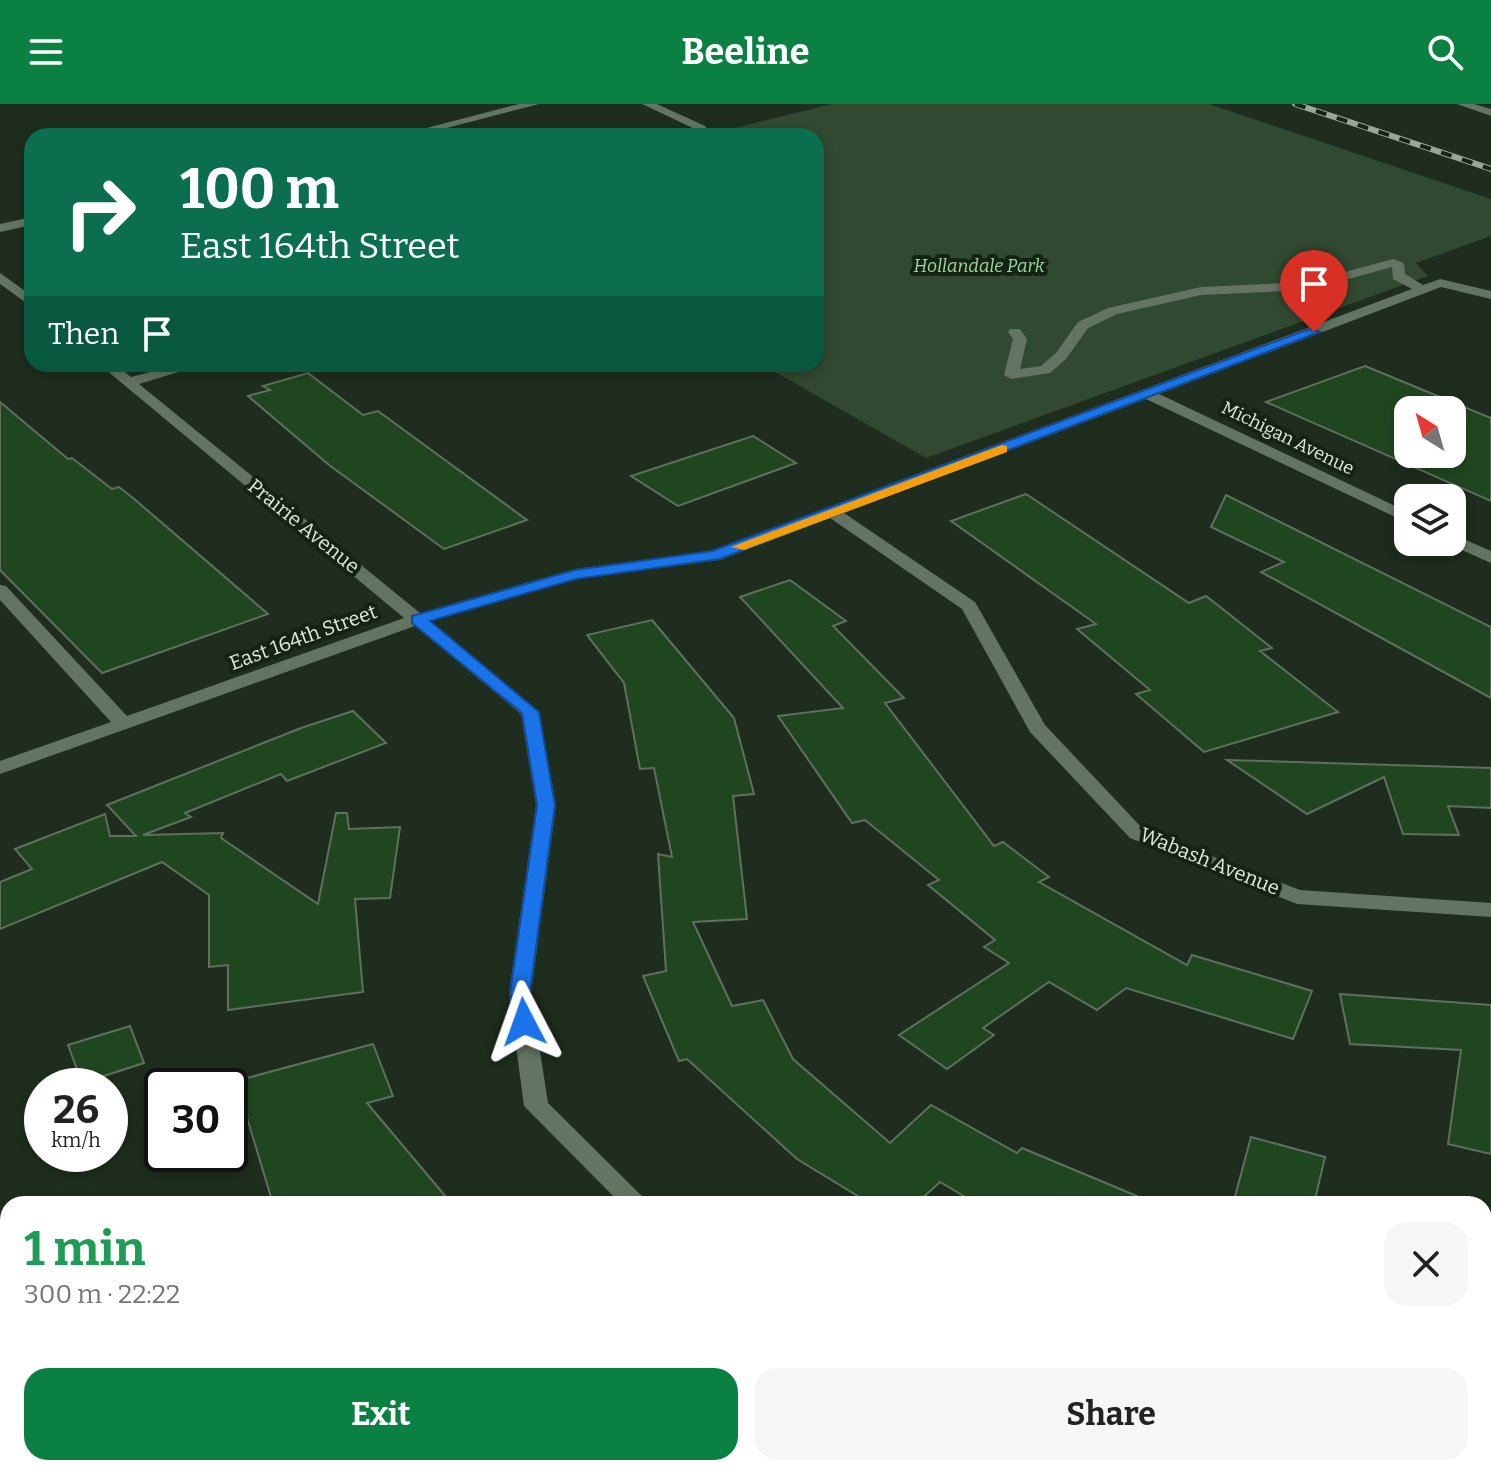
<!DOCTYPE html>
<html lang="en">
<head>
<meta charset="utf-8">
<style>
	:root { --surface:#fff; --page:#f6f6f6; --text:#222; --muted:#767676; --accent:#0b8043 }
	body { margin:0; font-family:Bitter,serif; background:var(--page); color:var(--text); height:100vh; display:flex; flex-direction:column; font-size:30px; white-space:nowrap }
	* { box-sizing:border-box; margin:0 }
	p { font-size:26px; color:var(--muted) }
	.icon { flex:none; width:44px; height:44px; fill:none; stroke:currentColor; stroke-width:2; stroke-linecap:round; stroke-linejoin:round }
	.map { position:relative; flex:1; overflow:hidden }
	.drawer { position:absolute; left:0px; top:1092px; width:1492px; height:280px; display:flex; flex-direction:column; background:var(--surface); border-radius:24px 24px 0 0; box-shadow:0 4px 12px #0003 }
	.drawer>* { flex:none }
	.guide { position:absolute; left:24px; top:24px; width:800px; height:244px; border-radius:24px; box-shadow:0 4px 12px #0003; background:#0b6e4f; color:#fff; overflow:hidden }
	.needle { width:52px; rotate:323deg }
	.fabs { position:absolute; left:1394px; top:292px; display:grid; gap:16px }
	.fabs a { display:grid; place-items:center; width:72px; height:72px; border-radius:16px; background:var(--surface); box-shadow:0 4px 12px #0003; font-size:40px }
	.speed { position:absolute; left:24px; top:964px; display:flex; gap:16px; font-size:40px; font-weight:700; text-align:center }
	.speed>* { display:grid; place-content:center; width:104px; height:104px; border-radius:50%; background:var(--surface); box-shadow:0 4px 12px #0003; line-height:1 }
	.speed small { font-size:20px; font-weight:400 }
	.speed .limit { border:4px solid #111; border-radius:12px; background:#fff; color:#111 }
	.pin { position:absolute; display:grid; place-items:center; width:68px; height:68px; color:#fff; margin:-82px -34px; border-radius:50% 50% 50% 0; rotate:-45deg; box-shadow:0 0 8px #0007 }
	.pin .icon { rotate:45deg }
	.me { position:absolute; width:88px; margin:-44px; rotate:356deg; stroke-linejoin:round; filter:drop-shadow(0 0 6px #0008) }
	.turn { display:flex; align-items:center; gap:28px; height:168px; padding:0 24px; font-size:36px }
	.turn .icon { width:104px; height:104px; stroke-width:2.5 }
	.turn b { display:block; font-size:56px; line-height:68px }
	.then { display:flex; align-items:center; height:76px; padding:0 24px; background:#0003; gap:16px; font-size:30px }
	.round { display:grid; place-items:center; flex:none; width:84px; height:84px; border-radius:24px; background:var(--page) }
	.headline { display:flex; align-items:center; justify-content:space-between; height:136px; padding:0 24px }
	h1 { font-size:48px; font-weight:700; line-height:60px; color:#1e9e55 }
	.cta { display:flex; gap:16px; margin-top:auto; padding:16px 24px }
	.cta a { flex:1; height:92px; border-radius:24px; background:var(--accent); color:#fff; font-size:32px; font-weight:700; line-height:92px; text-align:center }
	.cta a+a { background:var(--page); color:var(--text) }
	header { display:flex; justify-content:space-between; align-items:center; height:104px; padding:0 24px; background:var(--accent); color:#fff; font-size:36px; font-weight:700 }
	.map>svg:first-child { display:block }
</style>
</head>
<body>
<header><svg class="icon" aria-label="menu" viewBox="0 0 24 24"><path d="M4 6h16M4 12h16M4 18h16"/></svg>Beeline<svg class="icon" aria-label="search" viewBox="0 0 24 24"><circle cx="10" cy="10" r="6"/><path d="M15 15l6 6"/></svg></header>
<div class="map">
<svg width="1491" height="1372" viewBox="0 0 1491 1372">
	<rect width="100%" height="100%" fill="#1e2d1d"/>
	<!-- green -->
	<polygon fill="#314930" points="832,0 1209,0 1491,95 1491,132 1416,159 1428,172 926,354 761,260 816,260 816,32 703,32"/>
	<!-- building -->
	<g fill="#204620" stroke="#5f705e" stroke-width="2" fill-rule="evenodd">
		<path d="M1365 262 1491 314V397L1266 298ZM1408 306H1452V350H1408Z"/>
		<polygon points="308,269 363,311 378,307 527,416 444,445 329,361 248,292 270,286 263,282"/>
		<polygon points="0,298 68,355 72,354 112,385 119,383 133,394 268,510 102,569 0,466"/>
		<polygon points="753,332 796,359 678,402 631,372"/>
		<polygon points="1026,390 1189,499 1206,492 1272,544 1260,547 1338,608 1204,648 1136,590 1150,586 1077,525 1096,520 951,417"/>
		<polygon points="1226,391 1491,523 1491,594 1261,468 1284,458 1211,423"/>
		<polygon points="790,476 846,517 833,522 904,594 885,599 994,742 1003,738 1049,773 1039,778 1187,861 1192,851 1312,887 1293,935 1126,884 1097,906 1049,878 983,924 994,931 947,965 899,931 1009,859 984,843 995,836 928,781 939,776 865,716 852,719 778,612 843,604 740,493"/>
		<polygon points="652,516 734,614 754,690 733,692 747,815 693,818 732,902 763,896 793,955 890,1039 931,1001 1017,1049 1022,1044 1156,1100 977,1100 940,1078 916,1100 871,1100 797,1055 687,955 679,957 643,872 666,867 658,750 672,753 654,664 640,665 624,579 587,531"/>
		<polygon points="353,607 386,639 287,677 281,670 185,709 191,713 143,731 223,729 221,734 318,800 336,709 347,709 349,725 400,723 390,794 355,795 363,888 228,906 228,861 209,863 209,791 162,758 0,825 0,778 32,765 15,745 105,710 110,732 136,732 107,701 301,624"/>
		<polygon points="1227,656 1491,664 1491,704 1448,702 1459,731 1403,730 1384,673 1307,710"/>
		<polygon points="1340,890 1491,901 1491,1050 1448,1040 1461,946 1350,940"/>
		<polygon points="130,922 144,959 82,979 68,941"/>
		<polygon points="373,940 393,992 367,999 452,1100 273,1100 236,977"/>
		<polygon points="1251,1033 1325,1053 1314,1100 1233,1100"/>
	</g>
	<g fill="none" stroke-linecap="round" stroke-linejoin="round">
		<!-- minor -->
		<g fill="#637462" fill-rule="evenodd">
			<polygon points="519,0 539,0 416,32 396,32"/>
			<polygon points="642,0 657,0 705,22 709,27 703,32 690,32 697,26"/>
			<polygon points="1457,0 1474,0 1491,5 1491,12"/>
			<polygon points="32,113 32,121 0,128 0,120"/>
			<polygon points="1393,155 1404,159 1405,170 1423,181 1440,175 1491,187 1491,195 1441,183 1159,290 1408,408 1408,419 1146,295 844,409 975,498 1045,621 1144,726 1300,786 1491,799 1491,813 1297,800 1130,734 1030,628 962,505 830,414 720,456 577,475 430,517 539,608 556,701 531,889 548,999 650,1100 621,1100 524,1002 509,889 536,701 521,610 415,522 0,670 0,657 111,618 0,496 0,481 6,482 127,612 404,514 99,260 115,260 131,273 181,260 205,260 139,280 420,509 575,465 711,447 1412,185 1393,175 1392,163 1309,186 1201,191 1117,210 1088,224 1066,255 1050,269 1011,275 1004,271 1013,235 1008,228 1010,225 1020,225 1027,235 1020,265 1041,262 1056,249 1078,218 1108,204 1201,183 1308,178"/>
			<polygon points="0,169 32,192 32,203 0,180"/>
			<polygon points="1452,430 1491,447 1491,459 1446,439 1452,438"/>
			<polygon points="0,1166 8,1168 8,1199 0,1197"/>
			<polygon points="99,1364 129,1364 132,1372 102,1372"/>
			<polygon points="1179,1364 1239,1364 1242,1372 1182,1372"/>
		</g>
		<!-- rail casing -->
		<g stroke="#9aa69a" stroke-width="6">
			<polyline id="rail" points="1295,0 1491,65"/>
		</g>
		<!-- rail -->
		<use href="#rail" stroke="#142314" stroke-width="4" stroke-dasharray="11" stroke-linecap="butt"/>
	</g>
	<!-- route -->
	<polygon fill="#1a73e8" stroke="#114b97" stroke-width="2" points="1309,225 1320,228 720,455 576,475 430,517 539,608 555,701 530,889 534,918 524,925 517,923 510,889 537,701 522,609 412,519 412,512 575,466 712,447"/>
	<!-- slow -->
	<polygon fill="#f59e0b" points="1002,341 1007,342 1007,348 744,446 731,443"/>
	<g text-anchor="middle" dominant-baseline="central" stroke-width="8" stroke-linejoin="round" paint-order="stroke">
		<!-- far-park labels -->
		<g font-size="18" font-style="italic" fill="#9cd99a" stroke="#142314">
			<text x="979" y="162">Hollandale Park</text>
		</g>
		<!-- far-street labels -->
		<g font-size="18" fill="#e0eae0" stroke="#142314">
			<text transform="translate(1288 334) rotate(26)">Michigan Avenue</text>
		</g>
		<!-- street labels -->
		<g font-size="20" fill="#e0eae0" stroke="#142314">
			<text transform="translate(304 422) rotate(39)">Prairie Avenue</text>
			<text transform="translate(303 533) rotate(-20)">East 164th Street</text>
			<text transform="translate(1210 757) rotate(22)">Wabash Avenue</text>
		</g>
	</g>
</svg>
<div class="fabs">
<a><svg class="needle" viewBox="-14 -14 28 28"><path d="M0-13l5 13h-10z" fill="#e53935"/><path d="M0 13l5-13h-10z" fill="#767676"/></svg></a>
<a><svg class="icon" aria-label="layers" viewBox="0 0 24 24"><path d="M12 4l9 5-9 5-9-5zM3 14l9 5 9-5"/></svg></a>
</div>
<div class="speed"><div>26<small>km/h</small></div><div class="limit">30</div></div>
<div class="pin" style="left:1314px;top:228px;background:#d93025"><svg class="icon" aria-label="arrive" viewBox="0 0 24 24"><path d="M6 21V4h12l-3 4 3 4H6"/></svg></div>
<svg class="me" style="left:524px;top:918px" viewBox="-20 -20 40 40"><path d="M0-17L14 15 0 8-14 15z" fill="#1a73e8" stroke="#fff" stroke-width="4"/></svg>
<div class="guide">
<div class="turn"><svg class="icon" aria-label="right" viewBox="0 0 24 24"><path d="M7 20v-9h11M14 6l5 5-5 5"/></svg><div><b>100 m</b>East 164th Street</div></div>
<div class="then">Then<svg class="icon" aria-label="arrive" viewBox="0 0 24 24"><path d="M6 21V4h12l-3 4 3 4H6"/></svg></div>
</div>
<section class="drawer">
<div class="headline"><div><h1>1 min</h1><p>300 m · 22:22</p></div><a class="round"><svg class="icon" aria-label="close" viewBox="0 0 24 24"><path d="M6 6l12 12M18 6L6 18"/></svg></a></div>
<div class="cta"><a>Exit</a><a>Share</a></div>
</section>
</div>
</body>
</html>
